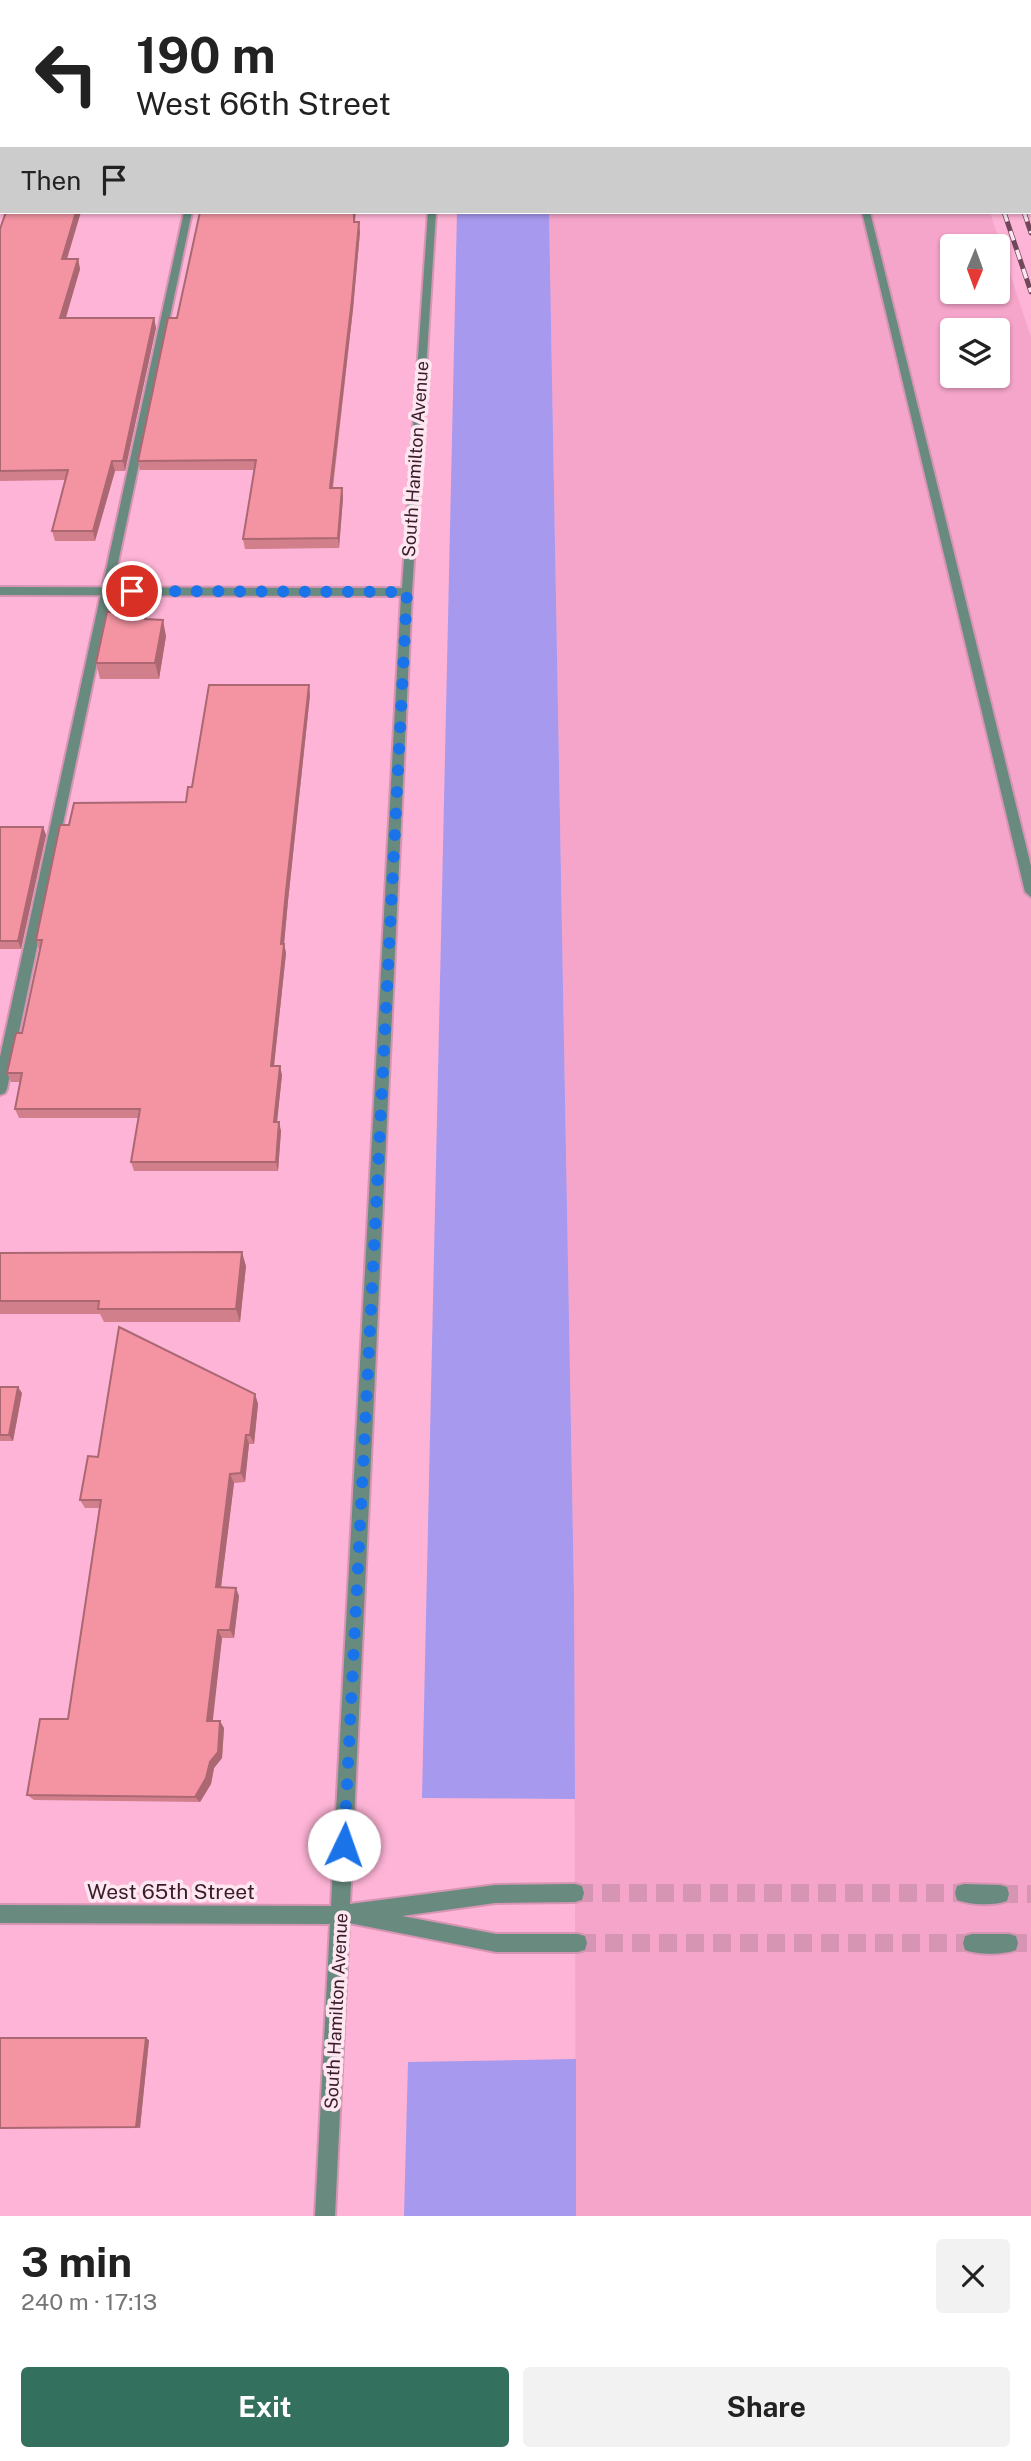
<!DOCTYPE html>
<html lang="en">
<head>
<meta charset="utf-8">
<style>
	:root { --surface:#fff; --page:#f2f2f2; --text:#222; --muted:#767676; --accent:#33715e }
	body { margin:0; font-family:"Public Sans",sans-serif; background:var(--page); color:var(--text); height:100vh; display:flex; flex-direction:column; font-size:26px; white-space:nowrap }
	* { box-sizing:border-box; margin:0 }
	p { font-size:23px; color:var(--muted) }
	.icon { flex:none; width:38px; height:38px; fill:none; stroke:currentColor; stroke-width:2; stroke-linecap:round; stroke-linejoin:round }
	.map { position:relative; height:2216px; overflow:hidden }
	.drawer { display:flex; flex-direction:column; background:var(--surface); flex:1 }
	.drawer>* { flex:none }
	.hud { position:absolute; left:0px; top:0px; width:1032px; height:214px; box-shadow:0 2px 5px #0004; background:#fff; color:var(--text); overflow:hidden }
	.needle { width:46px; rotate:181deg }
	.fabs { position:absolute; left:940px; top:234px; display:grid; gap:14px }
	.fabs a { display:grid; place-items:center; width:70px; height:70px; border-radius:7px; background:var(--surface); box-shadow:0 2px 5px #0004; font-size:35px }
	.pin { position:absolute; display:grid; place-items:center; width:60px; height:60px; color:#fff; margin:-30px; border:4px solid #fff; border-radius:50%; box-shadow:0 2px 7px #0007 }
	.me { position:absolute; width:77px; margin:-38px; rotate:3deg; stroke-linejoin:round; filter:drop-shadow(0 0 5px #0008) }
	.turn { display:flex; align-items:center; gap:24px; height:147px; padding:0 21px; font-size:32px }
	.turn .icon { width:91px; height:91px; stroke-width:2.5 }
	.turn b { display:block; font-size:49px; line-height:60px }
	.then { display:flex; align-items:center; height:66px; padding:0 21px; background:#0003; gap:14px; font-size:26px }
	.round { display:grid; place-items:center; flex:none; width:74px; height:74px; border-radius:7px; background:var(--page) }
	.overview { display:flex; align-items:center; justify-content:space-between; height:119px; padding:0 21px }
	h1 { font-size:42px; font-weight:700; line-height:52px }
	.cta { display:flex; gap:14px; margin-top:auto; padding:14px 21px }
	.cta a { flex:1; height:80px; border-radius:7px; background:var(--accent); color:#fff; font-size:28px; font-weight:700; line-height:80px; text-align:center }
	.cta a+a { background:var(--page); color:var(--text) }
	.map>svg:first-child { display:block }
</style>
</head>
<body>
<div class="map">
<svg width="1031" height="2216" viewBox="0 0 1031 2216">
	<rect width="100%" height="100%" fill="#feb4d6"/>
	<!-- built -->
	<g fill="#f6a5ca" fill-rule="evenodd">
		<rect x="550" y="0" width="371" height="2"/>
		<path d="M549 212H990L1031 337V2216H576L574 1595ZM952 247H998V292H952ZM952 331H998V376H952Z"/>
	</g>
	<!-- green -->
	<g fill="#a799ee">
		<polygon points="457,212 549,212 574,1595 575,1799 422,1798"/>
		<polygon points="576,2059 576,2216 404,2216 408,2062"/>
	</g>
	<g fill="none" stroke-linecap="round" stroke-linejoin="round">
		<!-- street-tunnel -->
		<g stroke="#d696b3" stroke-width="18" stroke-dasharray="18 9" stroke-linecap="butt">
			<polyline points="575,1893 964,1893"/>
			<polyline points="1000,1894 1031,1894"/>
			<polyline points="578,1943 972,1943"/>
			<polyline points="1009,1943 1031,1943"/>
		</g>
		<!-- lane casing -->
		<g stroke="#d696b3" stroke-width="4">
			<g id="lane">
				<rect x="811" y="0" width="8" height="2"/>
				<polygon points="184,212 192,212 7,1089 5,1093 0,1095 0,1057"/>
				<polygon points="862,212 870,212 1031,866 1031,897 1025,892"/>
			</g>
		</g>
		<!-- street casing -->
		<g stroke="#d696b3" stroke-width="4">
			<g id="street">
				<rect x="24" y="0" width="8" height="2"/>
				<polygon points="395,0 403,0 394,2"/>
				<polygon points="0,67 2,67 0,76"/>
				<polygon points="428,212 436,212 412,592 350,1904 495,1885 575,1884 582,1886 584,1893 582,1900 575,1902 495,1903 402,1916 496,1934 578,1934 585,1936 587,1943 585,1950 578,1952 496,1952 349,1923 335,2216 315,2216 330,1924 0,1923 0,1905 331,1906 401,596 0,595 0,587 402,588"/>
				<path d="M964 1884 1000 1885 1007 1887 1009 1894 1007 1901C994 1906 970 1905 957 1900L955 1893 957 1886Z"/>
				<path d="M972 1934H1009L1016 1936 1018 1943 1016 1950C1003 1955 978 1955 965 1950L963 1943 965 1936Z"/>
			</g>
		</g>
		<!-- secondary casing -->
		<g stroke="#d696b3" stroke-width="4">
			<rect id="secondary" x="0" y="39" width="2" height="4"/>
		</g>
		<!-- lane -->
		<use href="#lane" fill="#698b7f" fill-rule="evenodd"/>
		<!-- street -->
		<use href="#street" fill="#698b7f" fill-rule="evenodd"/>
		<!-- secondary -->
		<use href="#secondary" fill="#346b5a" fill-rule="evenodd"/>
		<!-- rail casing -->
		<g stroke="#71485b" stroke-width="5">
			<g id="rail">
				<polyline points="1004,212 1031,292"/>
				<polyline points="1024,212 1031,233"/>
			</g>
		</g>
		<!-- rail -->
		<use href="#rail" stroke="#fee7f0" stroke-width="3.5" stroke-dasharray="10" stroke-linecap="butt"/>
	</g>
	<!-- wall -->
	<g fill="#d27f8c">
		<polygon points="200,212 356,212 355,222 360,232 353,309 333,488 342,488 343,498 339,548 245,549 243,539 254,470 140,470 138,461 177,318"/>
		<polygon points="0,229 67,259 78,259 80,269 65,318 154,318 156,328 125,471 115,471 95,541 55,541 52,531 65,480 0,481"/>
		<polygon points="149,619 166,636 159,679 100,679 96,663"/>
		<polygon points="310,695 288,901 284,944 286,953 274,1066 282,1075 277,1122 281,1131 278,1171 134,1171 131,1162 139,1118 19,1118 15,1109 20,1082 11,1082 7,1073 22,1033 40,949 39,949 36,940 69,825 186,802 192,787"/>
		<polygon points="0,827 43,827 46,835 21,949 0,949"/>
		<polygon points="0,1253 246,1266 240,1322 104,1322 100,1314 0,1314"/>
		<polygon points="0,1387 22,1393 13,1441 0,1441"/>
		<polygon points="255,1394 258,1404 254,1444 249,1444 245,1482 234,1483 221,1587 239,1596 234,1638 222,1638 212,1721 224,1728 222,1758 214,1768 211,1784 200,1802 34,1800 27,1795 68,1719 99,1508 85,1508 80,1500 98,1457"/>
		<polygon points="0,2038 149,2040 140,2128 0,2128"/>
	</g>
	<!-- shaded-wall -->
	<g fill="#ab6872">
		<polygon points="76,212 81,212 64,269 62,259"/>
		<polygon points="359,222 360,232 353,309 331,498 330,488"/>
		<polygon points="78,259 80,269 63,328 60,318"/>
		<polygon points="154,318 156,328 125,471 123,461"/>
		<polygon points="112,461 115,471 95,541 93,531"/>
		<polygon points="342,488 343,498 339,548 338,538"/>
		<polygon points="163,620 166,636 159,679 155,663"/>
		<polygon points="309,685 310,695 288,901 284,944 286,953 273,1075 271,1066 281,944"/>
		<polygon points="43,827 46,835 21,949 18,941"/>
		<polygon points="280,1066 282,1075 276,1131 274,1122"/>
		<polygon points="279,1122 281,1131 278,1171 276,1162"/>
		<polygon points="242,1252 246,1266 240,1322 236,1309"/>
		<polygon points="18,1387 22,1393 13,1441 9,1435"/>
		<polygon points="255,1394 258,1404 254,1444 250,1435"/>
		<polygon points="246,1435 249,1444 245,1482 241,1473"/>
		<polygon points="230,1474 234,1483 220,1595 216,1587"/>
		<polygon points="236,1588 239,1596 234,1638 230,1630"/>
		<polygon points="218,1630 222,1638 212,1728 207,1721"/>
		<polygon points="220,1721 224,1728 222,1758 214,1768 211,1784 200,1802 195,1797"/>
		<polygon points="146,2038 149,2040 140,2128 136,2127"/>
	</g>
	<!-- building -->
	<g fill="#f494a3" stroke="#ab6872" stroke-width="2">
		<polygon points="65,0 368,0 367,2 65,2"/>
		<polygon points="6,212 76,212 62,259 78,259 60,318 154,318 123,461 112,461 93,531 52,531 68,470 0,471 0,229"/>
		<polygon points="200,212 354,212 354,222 359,222 352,299 330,488 342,488 338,538 243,539 256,460 138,461 168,318 177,318"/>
		<polygon points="107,612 147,612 145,619 163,620 155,663 96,663"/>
		<polygon points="209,685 309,685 286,891 281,944 284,944 271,1066 280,1066 274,1122 279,1122 276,1162 131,1162 140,1109 15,1109 22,1073 7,1073 16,1033 22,1033 42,940 36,940 60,825 69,825 74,803 186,802 188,787 192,787"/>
		<polygon points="0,827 43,827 18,941 0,941"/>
		<polygon points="242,1252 236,1309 98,1309 99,1301 0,1301 0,1253"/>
		<polygon points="119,1327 255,1394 250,1435 246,1435 241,1473 230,1474 216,1587 236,1588 230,1630 218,1630 207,1721 220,1721 218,1752 210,1762 206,1778 195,1797 27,1795 40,1719 68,1719 101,1500 80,1500 88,1456 98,1457"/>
		<polygon points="0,1387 18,1387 9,1435 0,1435"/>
		<polygon points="0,2038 146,2038 136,2127 0,2128"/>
	</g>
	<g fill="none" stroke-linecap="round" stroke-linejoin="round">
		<!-- route -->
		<polyline stroke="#1a73e8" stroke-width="12" stroke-dasharray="0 21.6" points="132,591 407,592 344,1845"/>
	</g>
	<g text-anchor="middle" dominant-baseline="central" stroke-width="7" stroke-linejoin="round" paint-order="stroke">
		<!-- street labels -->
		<g font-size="18" fill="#381c29" stroke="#fee7f0">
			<text transform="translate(415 459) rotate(-86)">South Hamilton Avenue</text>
			<text transform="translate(336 2011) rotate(-87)">South Hamilton Avenue</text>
		</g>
		<!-- near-street labels -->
		<g font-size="21" fill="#381c29" stroke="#fee7f0">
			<text x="171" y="1891">West 65th Street</text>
		</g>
	</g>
</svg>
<div class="fabs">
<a><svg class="needle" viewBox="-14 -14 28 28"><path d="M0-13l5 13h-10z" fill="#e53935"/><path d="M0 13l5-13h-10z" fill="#767676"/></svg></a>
<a><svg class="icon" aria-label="layers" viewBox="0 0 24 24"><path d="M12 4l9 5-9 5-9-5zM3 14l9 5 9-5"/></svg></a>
</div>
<div class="pin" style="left:132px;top:591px;background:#d93025"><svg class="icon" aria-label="arrive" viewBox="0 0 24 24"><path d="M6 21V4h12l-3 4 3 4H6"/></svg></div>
<svg class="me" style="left:344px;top:1845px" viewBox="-20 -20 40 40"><circle r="19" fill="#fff"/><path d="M0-13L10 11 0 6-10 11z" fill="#1a73e8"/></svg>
<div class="hud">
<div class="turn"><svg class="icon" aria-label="left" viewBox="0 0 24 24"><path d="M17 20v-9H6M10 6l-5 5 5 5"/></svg><div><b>190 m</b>West 66th Street</div></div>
<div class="then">Then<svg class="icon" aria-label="arrive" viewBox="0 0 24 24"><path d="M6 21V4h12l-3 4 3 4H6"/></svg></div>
</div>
</div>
<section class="drawer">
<div class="overview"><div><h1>3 min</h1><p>240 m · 17:13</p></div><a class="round"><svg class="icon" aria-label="close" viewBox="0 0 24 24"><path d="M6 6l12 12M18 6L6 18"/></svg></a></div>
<div class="cta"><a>Exit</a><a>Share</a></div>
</section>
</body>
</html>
